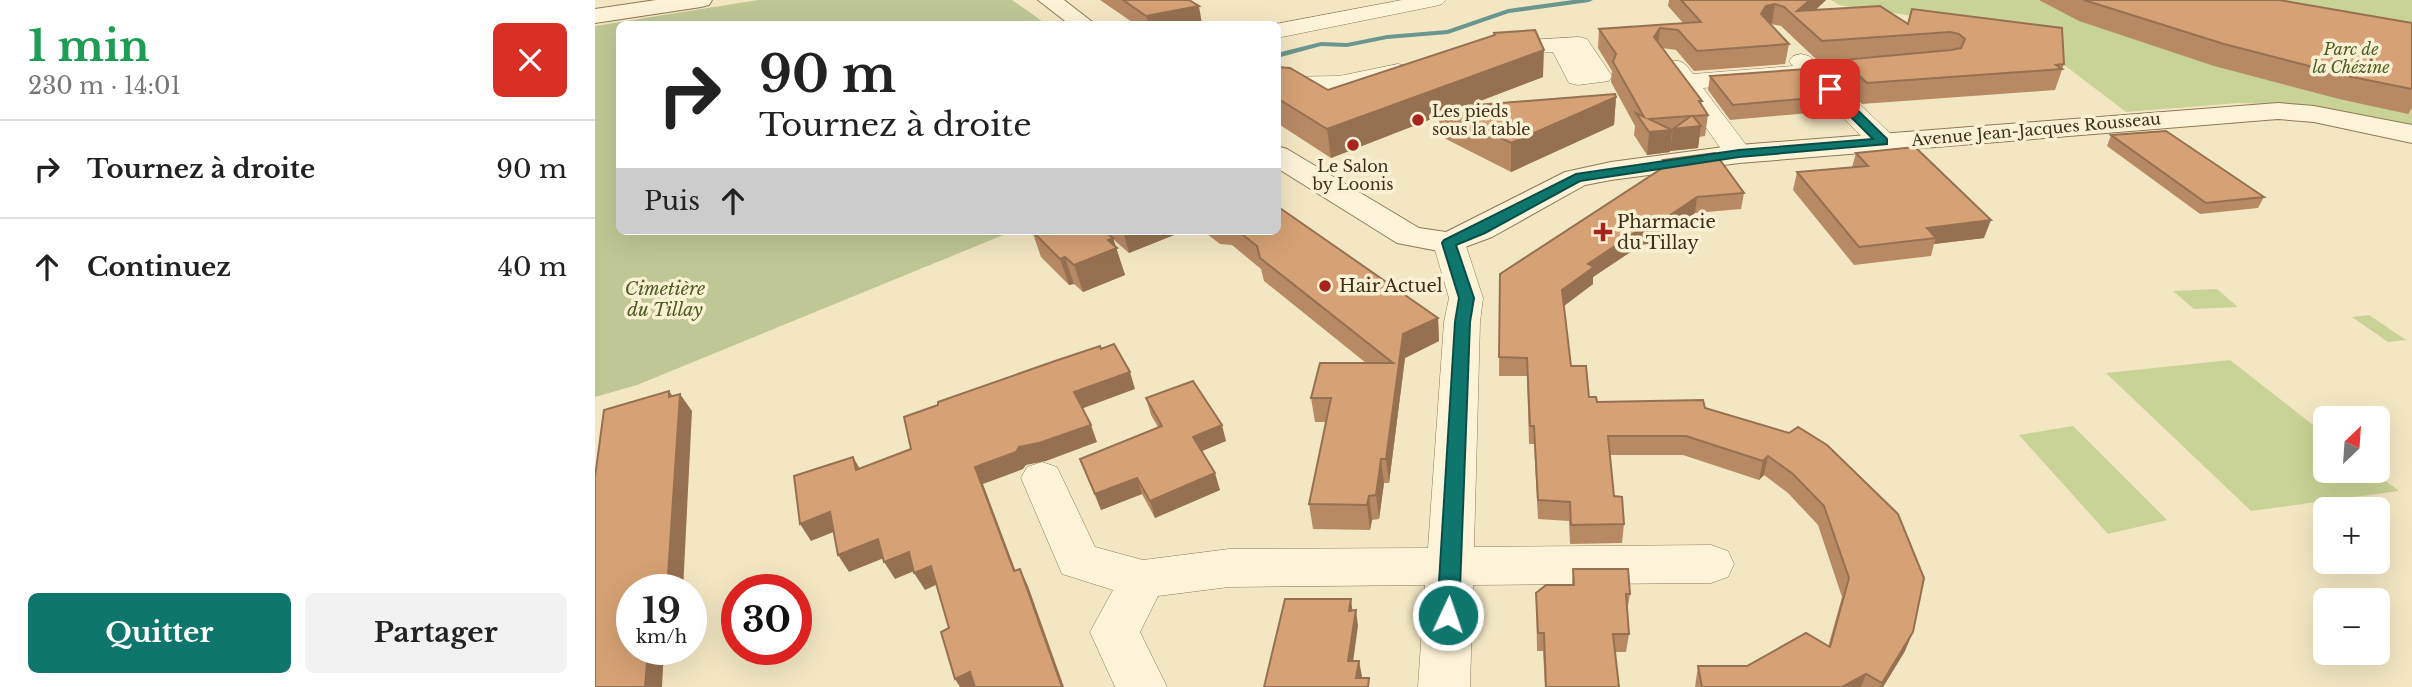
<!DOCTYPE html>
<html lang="fr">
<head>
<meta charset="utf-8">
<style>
	:root { --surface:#fff; --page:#f2f2f2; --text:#222; --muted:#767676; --line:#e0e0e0; --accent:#0f766e }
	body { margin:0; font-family:"Libre Baskerville",serif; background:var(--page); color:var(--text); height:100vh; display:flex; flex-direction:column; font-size:26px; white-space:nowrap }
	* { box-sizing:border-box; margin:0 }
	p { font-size:23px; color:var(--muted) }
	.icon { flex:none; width:38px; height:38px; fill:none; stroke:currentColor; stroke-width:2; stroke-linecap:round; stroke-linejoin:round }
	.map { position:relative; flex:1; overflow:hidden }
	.sheet { display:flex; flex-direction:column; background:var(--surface); width:595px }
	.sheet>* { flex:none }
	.top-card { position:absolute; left:21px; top:21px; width:665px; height:214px; border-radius:10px; box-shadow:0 7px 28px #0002; background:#fff; color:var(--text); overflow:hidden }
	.needle { width:46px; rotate:25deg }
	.tools { position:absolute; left:1718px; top:406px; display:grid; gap:14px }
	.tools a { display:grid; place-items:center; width:77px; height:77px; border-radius:10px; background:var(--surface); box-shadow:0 7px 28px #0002; font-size:35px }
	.speed { position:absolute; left:21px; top:574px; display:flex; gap:14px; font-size:35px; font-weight:700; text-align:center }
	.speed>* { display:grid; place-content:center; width:91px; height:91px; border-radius:50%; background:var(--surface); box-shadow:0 7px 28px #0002; line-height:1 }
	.speed small { font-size:18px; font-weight:400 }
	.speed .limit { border:10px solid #d22; background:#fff; color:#111 }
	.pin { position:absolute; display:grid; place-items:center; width:60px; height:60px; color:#fff; margin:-30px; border-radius:14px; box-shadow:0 4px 10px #0006 }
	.me { position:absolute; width:77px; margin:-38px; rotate:3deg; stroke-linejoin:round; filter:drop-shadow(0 0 5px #0008) }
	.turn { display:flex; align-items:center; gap:24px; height:147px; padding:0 28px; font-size:32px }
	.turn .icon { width:91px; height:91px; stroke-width:2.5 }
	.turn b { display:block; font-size:49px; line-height:60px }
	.then { display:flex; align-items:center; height:66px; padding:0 28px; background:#0003; gap:14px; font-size:26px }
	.round { display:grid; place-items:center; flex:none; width:74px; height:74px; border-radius:10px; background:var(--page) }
	.summary { display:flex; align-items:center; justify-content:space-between; height:119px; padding:0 28px }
	h1 { font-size:42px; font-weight:800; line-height:52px; color:#1e9e55 }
	.primary-button { display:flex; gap:14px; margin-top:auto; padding:14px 28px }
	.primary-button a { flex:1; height:80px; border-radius:10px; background:var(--accent); color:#fff; font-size:28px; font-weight:800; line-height:80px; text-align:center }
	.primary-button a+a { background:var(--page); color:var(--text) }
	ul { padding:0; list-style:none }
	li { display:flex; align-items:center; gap:21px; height:98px; padding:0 28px; border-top:2px solid var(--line) }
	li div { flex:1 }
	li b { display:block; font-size:26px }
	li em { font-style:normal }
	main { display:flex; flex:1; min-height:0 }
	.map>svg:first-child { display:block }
</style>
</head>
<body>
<main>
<section class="sheet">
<div class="summary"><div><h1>1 min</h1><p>230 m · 14:01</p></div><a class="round" style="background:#d93025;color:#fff"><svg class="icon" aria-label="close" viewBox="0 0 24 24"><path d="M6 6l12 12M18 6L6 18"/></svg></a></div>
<ul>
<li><svg class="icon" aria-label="right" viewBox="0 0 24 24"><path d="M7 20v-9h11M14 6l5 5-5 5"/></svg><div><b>Tournez à droite</b></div><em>90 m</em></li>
<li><svg class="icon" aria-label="ahead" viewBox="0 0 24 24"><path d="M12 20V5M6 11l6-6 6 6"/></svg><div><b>Continuez</b></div><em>40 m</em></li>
</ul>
<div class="primary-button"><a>Quitter</a><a>Partager</a></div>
</section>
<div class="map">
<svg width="1817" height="687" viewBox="0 0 1817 687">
	<rect width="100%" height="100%" fill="#f3e7c3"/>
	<!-- green -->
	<g fill="#c9d395">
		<polygon points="1236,0 1817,0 1817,130 1700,105 1643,103 1531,112 1426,32 1244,5"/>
		<polygon points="1622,289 1643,307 1599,309 1578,291"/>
		<polygon points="1774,315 1811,340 1793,342 1757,317"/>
		<polygon points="1635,360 1731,435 1731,471 1777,471 1804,491 1656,511 1511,373"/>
		<polygon points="1478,426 1572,520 1513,534 1424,435"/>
	</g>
	<!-- cemetery -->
	<polygon fill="#bfc795" points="163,0 417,0 451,24 24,24 24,231 418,231 42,385 0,397 0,26"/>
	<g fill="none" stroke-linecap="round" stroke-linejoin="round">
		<!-- stream -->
		<polygon fill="#6b968d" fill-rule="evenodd" points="978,0 998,0 994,2 914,13 853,34 792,39 752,47 726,46 682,58 682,53 726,42 752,43 792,35 852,30 913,9"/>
		<!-- minor casing -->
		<g stroke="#907857" stroke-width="1">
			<g id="minor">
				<polygon points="807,0 851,0 847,4 840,6 682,38 681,24"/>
				<polygon points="984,37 992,39 1017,76 1014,81 983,85 974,83 958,52 897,56 889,54 885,49 889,44 897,42"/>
				<path d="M1206 54 1214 56 1223 64 1293 59 1302 61 1305 66 1302 71 1237 78 1298 136 1302 142 1298 148 1288 150 1278 148 1211 80 1108 88 1158 154 1154 160 1144 162 1134 160 1068 67 1071 62C1086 58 1090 63 1098 74L1198 66 1194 61 1198 56Z"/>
				<polygon points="803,64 812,66 815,71 812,76 744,91 682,92 682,77 744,76"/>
				<polygon points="854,233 865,236 870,243 888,298 885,322 879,547 1116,545 1133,551 1139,564 1133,577 1116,583 878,585 875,687 823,687 830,585 634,587 563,596 545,632 572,687 520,687 495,632 518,590 467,574 426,478 432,467 447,462 462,467 500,547 548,560 634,549 833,548 849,322 854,298 838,243 843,236"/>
			</g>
		</g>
		<!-- tertiary casing -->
		<g stroke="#907857" stroke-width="2">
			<g id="tertiary">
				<polygon points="61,0 117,0 114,5 106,7 0,23 0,9"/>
				<polygon points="443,0 469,0 500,24 474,24"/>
				<polygon points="1683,103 1719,106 1817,125 1817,143 1719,122 1683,119 1144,163 1016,180 990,185 897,237 854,253 802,243 682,168 682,146 692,149 824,228 851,232 970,172 1016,162 1144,145"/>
			</g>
		</g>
		<!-- minor -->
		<use href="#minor" fill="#fdf3d8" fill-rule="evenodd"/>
		<!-- tertiary -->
		<use href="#tertiary" fill="#fdf3d8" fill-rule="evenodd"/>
	</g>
	<!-- wall -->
	<g fill="#b88a64">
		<polygon points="505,0 594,0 607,24 540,24"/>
		<polygon points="1074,0 1231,0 1220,10 1313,24 1317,9 1469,64 1460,90 1267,104 1242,80 1247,60 1286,56 1223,61 1186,26 1175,24 1194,44 1190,64 1099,71 1081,50 1067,48 1107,101 1106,105 1113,115 1110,136 1104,137 1103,148 1075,151 1076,139 1075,152 1052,155 1039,135 1040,126 1016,82 1017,71 1003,48 1004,29 1088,23 1073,6"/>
		<polygon points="1444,0 1684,0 1817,23 1817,108 1813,114 1744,99 1619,66 1484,21"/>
		<polygon points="899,33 948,77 873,105 1021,97 1019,125 916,172 845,136 844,116 736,158 682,123 682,67 733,90 899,35"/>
		<polygon points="1115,76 1240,96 1237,111 1135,120 1113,90"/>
		<polygon points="1516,135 1669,197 1663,208 1605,214 1512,146"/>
		<polygon points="1261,153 1389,238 1339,244 1336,256 1259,265 1198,190 1202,172 1257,167"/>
		<polygon points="1068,160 1149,193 1146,209 1100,213 1057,243 1046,245 998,277 998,284 969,306 976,366 994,397 1002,402 1110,408 1194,433 1310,651 1288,687 1100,687 1103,666 1152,666 1233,647 1247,597 1223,525 1193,493 1169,475 1164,480 1088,455 1015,455 1019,496 1029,524 1027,543 975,544 974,521 943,519 939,444 934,444 932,376 904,376 905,274 1067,168"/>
		<polygon points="437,231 589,231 534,253 518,239 530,275 488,292 479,284 474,285 446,257"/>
		<polygon points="608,231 682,231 843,318 844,341 810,358 794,483 789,483 784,519 777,520 775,530 718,529 714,504 731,422 720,422 716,398 771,363 669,281 666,269 637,245 625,244"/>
		<polygon points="551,398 631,441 607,451 625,490 560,518 547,494 506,510 485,459 563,427 556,415"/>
		<polygon points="978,569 1035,594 1032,612 1034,634 1031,652 1020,652 1024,687 950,687 948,651 942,651 941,593 977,585"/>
	</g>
	<!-- shaded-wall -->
	<g fill="#967151">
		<polygon points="1215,0 1231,0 1207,23 1202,11"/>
		<polygon points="1180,4 1177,23 1167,25 1166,14 1171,6"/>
		<polygon points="604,6 607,24 553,24 551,16"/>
		<polygon points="1065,28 1063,47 1059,37"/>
		<polygon points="949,50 948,77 854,113 844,108 844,116 736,158 732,129"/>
		<polygon points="1021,97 1019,125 916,172 916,143"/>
		<polygon points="1106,126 1103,148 1075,151 1078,129"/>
		<polygon points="1077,130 1075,152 1052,155 1054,132"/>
		<polygon points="1102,197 1100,213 1057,243 1046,245 998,277 998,284 966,308 967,290 993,264 1047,228"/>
		<polygon points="1396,220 1389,238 1339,244 1341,238 1332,228"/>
		<polygon points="528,231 589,231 534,253"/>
		<polygon points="518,238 530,275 488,292 479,265 513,240"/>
		<polygon points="470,257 479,284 474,285 465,259"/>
		<polygon points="843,318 844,341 810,358 794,483 791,459 808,334"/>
		<polygon points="535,372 540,389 486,409 479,392"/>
		<polygon points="74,391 84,405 85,394 97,411 88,590 72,590"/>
		<polygon points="496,425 502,442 451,461 431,465 428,469 388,484 427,588 419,571 380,467 424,447"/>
		<polygon points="627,425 631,441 602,453 598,437"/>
		<polygon points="1173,456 1169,475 1164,480 1168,461"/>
		<polygon points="258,457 268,474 261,470"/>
		<polygon points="786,459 789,483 784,519 781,495"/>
		<polygon points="620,473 625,490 560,518 555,501"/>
		<polygon points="542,478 547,494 506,510 500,494"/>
		<polygon points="774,496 777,520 775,530 772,505"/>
		<polygon points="235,512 246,529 216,541 205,524"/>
		<polygon points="283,539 294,556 254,572 243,555"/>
		<polygon points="314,552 324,569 300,579 289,562"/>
		<polygon points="336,566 345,583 330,590 319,573"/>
		<polygon points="425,569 433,586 469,687 467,687"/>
		<polygon points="756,599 758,615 754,611"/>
		<polygon points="761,610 763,626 756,677 753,661"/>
		<polygon points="1318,632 1310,651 1288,687 1285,687"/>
		<polygon points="53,649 69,649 67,687 50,687"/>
		<polygon points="764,661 767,676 765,687 761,678"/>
		<polygon points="375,672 384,687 365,687 360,679"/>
		<polygon points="1271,674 1266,687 1247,687"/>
	</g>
	<!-- building -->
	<g fill="#d6a174" stroke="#967151" stroke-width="2">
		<polygon points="528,0 594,0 604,6 551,16"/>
		<polygon points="1086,0 1215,0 1202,11 1285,6 1313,24 1317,9 1467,28 1469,64 1461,65 1467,69 1272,83 1247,60 1356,50 1366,48 1370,39 1364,34 1355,32 1227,41 1189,7 1180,4 1171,6 1166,14 1194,44 1102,51 1083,30 1065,28 1059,37 1107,101 1104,101 1113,115 1098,116 1106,126 1078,129 1096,116 1054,119 1077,130 1054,132 1041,113 1049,117 1018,62 1021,54 1004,29 1106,22"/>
		<polygon points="1489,0 1684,0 1817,23 1817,89 1757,77 1629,44"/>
		<polygon points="940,30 949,50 732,129 682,98 682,67 695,68 733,90 900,35 899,33"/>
		<polygon points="1212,69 1240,96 1138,105 1115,76"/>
		<polygon points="1020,94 1021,97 916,143 844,108"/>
		<polygon points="1571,131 1669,197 1611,203 1516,135"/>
		<polygon points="1320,147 1396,220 1332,228 1341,238 1264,247 1202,172 1273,166 1261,153"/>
		<polygon points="1120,153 1149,193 1102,197 1059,226 1047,228 993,264 999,267 967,290 976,366 991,366 994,397 1001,397 1002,402 1108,400 1110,408 1194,433 1203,427 1232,445 1303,514 1329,578 1318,632 1287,683 1271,674 1247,687 1107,687 1103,666 1152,666 1211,633 1235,647 1254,578 1229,506 1198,474 1173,456 1168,461 1091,436 1013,436 1019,496 1027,497 1029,524 976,525 975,502 943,500 939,426 935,426 932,358 904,357 905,274 1072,165 1068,160"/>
		<polygon points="682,206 843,318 808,334 791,459 786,459 781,495 774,496 772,505 714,504 736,398 716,398 725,363 798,363 665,258 662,246 643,231 682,231"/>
		<polygon points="437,231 509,231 518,238 513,240 522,248 479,265 470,257 465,259"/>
		<polygon points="519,344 535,372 479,392 496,425 444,443 424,447 421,452 380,467 419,571 425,569 467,687 380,687 375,672 360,679 346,632 354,628 336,566 319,573 314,552 289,562 283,539 243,555 235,512 205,524 199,476 258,457 261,470 316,449 309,417 343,405 343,402 460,361 505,346 506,349"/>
		<polygon points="598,381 627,425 598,437 620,473 555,501 542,478 500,494 485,459 567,426 551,398"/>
		<polygon points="74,391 74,397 85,394 72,590 37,590 37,649 53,649 50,687 0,687 0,477 9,410"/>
		<polygon points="978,569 1033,569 1035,594 1031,594 1034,634 1018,634 1024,687 951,687 949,633 943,633 941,593 951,585 979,585"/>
		<polygon points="690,599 756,599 754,611 761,610 753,661 764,661 761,678 774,678 773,687 669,687"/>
	</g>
	<!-- route -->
	<polygon fill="#0f766e" stroke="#0a4d48" stroke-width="2" points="1231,87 1239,87 1292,139 1292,144 1144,157 985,181 890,233 861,245 879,298 875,322 864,615 861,621 853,624 846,621 842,615 860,322 864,298 847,243 849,240 981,174 1144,150 1278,139 1231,92"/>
	<!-- markers -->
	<g fill="#a7241f" stroke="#faf0d4" stroke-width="2.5">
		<circle cx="823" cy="120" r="7"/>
		<circle cx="758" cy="145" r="7"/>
		<path d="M1004.5 221.5h7v7h7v7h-7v7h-7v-7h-7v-7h7z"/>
		<circle cx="730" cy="286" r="7"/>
	</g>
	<g text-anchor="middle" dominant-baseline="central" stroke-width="7" stroke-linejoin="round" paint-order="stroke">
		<!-- far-park labels -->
		<g font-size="16" font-style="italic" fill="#4b5d21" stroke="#faf0d4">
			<text x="1756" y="49">Parc de<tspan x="1756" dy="18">la Chézine</tspan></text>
		</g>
		<!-- far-poi labels -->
		<g font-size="16" fill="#3e2f1d" stroke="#faf0d4" text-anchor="start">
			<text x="837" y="111">Les pieds<tspan x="837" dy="18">sous la table</tspan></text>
			<text x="758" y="166" text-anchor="middle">Le Salon<tspan x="758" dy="18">by Loonis</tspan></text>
		</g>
		<!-- far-street labels -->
		<g font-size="16" fill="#3e2f1d" stroke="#faf0d4">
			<text transform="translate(1441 129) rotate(-5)">Avenue Jean-Jacques Rousseau</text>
		</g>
		<!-- poi labels -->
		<g font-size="18" fill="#3e2f1d" stroke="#faf0d4" text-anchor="start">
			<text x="1022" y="222">Pharmacie<tspan x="1022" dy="21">du Tillay</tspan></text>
			<text x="744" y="286">Hair Actuel</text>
		</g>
		<!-- park labels -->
		<g font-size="18" font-style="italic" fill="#4b5d21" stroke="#faf0d4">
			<text x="70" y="289">Cimetière<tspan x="70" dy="21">du Tillay</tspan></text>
		</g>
	</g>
</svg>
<div class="tools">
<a><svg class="needle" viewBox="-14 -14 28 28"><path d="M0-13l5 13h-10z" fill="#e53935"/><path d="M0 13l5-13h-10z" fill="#767676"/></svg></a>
<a>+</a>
<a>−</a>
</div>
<div class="speed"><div>19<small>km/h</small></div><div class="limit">30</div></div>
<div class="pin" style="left:1235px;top:89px;background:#d93025"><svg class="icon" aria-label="arrive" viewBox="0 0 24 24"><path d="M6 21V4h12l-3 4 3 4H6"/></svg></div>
<svg class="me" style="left:853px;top:615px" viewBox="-20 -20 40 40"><circle r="17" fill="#0f766e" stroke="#fff" stroke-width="3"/><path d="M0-11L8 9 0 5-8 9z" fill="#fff"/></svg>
<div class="top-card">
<div class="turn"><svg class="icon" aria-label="right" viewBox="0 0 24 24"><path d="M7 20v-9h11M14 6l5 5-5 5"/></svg><div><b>90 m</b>Tournez à droite</div></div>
<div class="then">Puis<svg class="icon" aria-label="ahead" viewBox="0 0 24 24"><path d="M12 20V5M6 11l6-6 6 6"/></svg></div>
</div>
</div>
</main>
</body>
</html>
